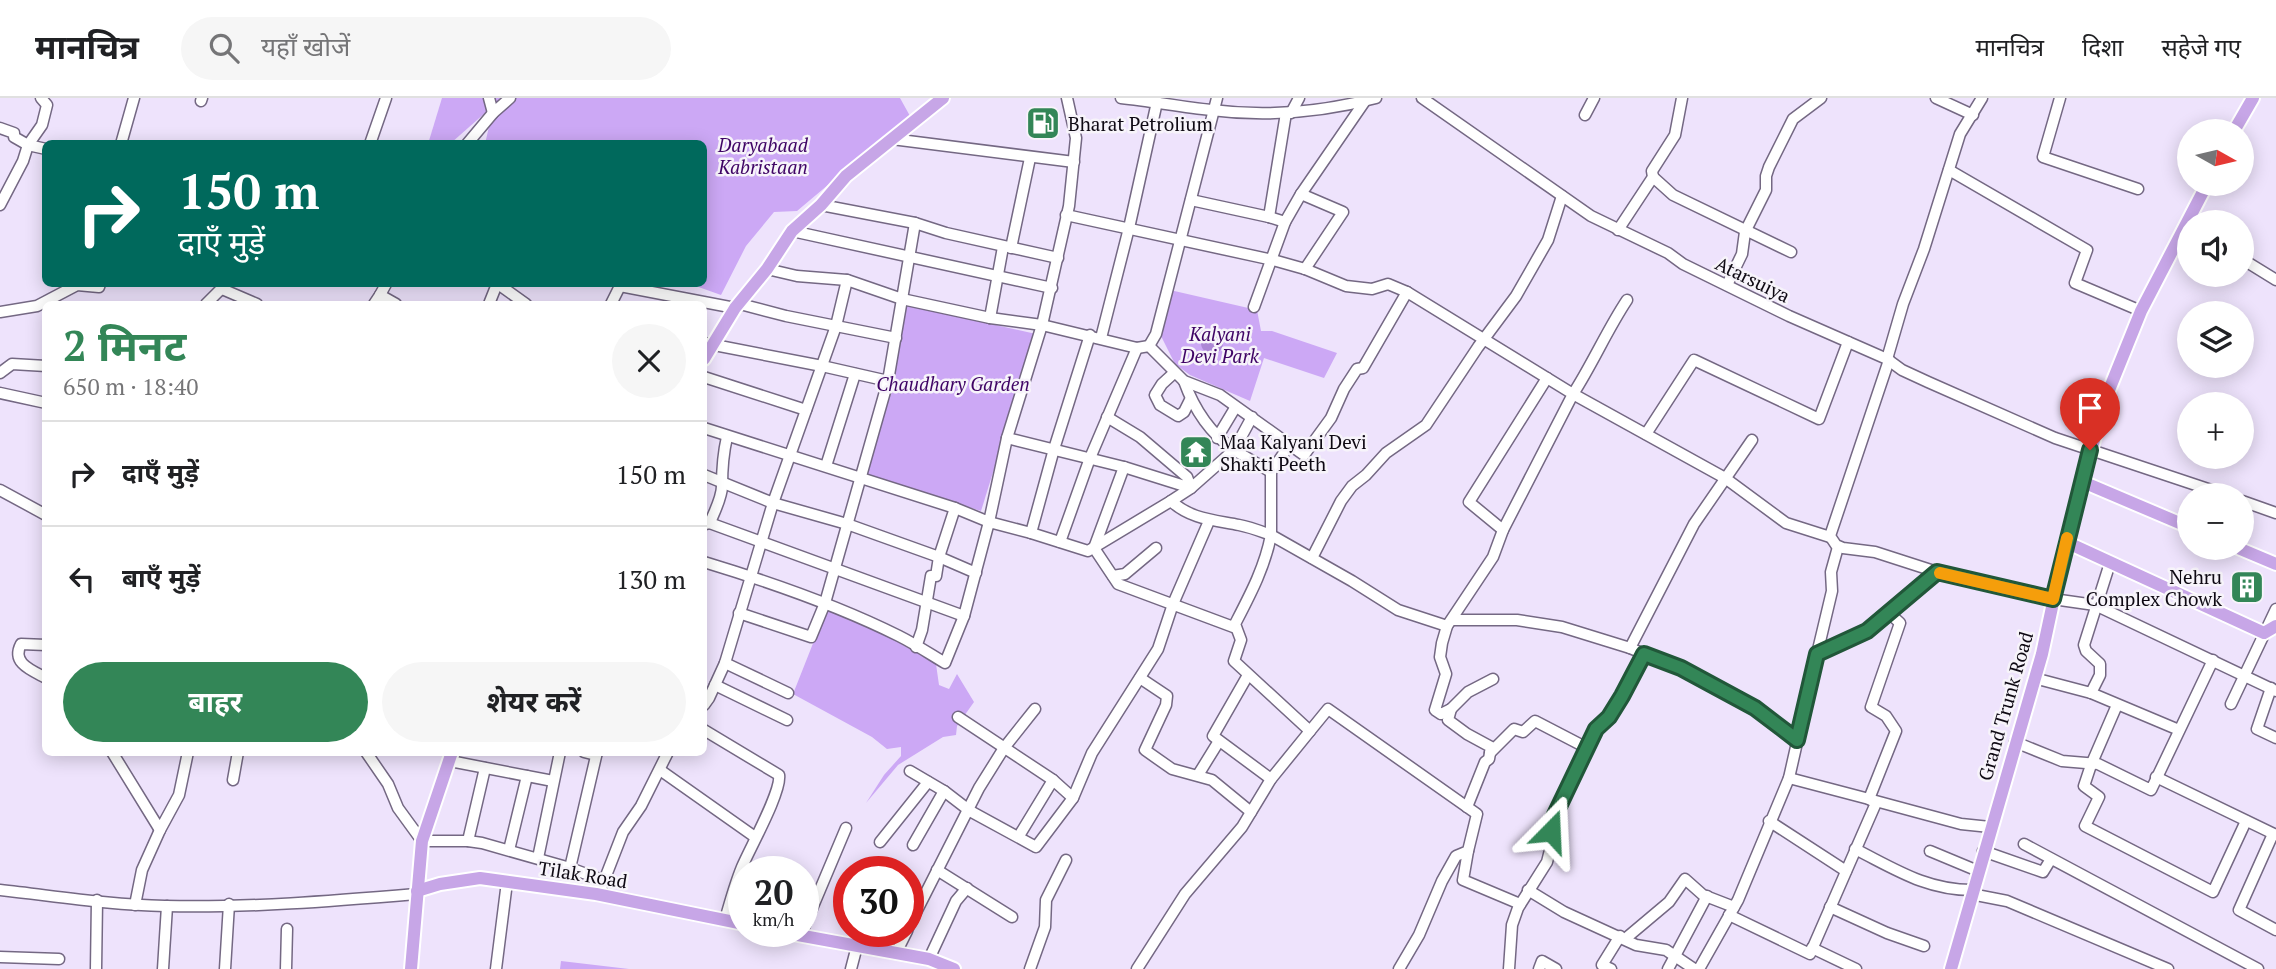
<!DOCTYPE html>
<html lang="hi">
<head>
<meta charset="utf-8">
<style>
	:root { --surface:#fff; --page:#f6f6f6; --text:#202124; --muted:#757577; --line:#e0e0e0; --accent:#338657 }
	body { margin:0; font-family:"PT Serif","Noto Sans Devanagari",serif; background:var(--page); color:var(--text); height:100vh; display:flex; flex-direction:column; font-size:26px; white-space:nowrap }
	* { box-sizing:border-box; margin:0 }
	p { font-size:23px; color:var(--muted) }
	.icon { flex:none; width:38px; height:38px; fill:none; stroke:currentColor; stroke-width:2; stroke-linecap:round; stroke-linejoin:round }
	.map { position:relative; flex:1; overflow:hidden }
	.details { position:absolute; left:42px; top:203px; width:665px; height:455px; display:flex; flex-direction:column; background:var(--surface); border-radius:10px; box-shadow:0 4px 18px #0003 }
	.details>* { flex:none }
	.top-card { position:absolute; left:42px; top:42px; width:665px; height:147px; border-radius:10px; box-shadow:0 4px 18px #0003; background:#00695c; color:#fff; overflow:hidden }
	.needle { width:46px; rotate:98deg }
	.fabs { position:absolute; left:2177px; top:21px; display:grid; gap:14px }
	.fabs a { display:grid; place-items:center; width:77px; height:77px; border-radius:50%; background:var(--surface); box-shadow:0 4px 18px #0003; font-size:35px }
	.speed { position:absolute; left:728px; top:758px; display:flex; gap:14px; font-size:35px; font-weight:700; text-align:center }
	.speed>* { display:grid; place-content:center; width:91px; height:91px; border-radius:50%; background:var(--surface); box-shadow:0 4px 18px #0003; line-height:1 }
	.speed small { font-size:18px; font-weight:400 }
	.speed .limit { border:10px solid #d22; background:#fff; color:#111 }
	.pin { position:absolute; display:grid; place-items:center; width:60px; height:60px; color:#fff; margin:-72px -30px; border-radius:50% 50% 50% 0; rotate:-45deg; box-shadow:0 0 7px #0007 }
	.pin .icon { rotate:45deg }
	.me { position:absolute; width:77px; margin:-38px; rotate:21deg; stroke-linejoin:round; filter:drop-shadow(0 0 5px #0008) }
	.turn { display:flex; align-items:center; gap:24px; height:147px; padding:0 21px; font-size:32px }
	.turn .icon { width:91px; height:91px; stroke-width:2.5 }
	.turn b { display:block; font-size:49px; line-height:60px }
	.round { display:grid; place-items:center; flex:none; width:74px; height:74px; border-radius:37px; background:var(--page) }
	.head { display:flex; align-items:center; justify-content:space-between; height:119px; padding:0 21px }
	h1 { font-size:42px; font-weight:700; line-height:52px; color:var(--accent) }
	.primary-button { display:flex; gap:14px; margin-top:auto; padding:14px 21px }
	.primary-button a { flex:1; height:80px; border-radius:42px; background:var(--accent); color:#fff; font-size:28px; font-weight:700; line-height:80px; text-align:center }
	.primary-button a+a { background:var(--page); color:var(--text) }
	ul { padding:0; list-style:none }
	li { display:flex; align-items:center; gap:21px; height:105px; padding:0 21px; border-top:2px solid var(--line) }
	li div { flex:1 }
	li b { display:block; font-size:26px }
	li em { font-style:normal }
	header { display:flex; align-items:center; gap:42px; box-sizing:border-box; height:98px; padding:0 35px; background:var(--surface); border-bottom:2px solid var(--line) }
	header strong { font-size:33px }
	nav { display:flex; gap:38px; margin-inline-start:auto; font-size:24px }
	.search { width:490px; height:63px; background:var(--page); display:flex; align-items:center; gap:18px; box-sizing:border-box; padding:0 24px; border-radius:38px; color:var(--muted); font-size:26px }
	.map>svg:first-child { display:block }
</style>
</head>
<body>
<header>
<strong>मानचित्र</strong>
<div class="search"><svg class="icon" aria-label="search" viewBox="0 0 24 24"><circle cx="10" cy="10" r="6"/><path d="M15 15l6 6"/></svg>यहाँ खोजें</div>
<nav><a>मानचित्र</a><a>दिशा</a><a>सहेजे गए</a></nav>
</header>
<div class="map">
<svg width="2276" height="871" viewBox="0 0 2276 871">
	<rect width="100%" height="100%" fill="#eee3fc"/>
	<!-- green -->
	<g fill="#cca8f5">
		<polygon points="442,0 502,0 451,45 428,46"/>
		<polygon points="506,0 900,0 910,18 797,113 774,114 746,148 721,197 690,186 704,186 704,46 485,46 493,11"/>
		<polygon points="1170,192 1257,212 1261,233 1272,233 1337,255 1324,280 1264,260 1250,303 1190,277 1175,266 1161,238"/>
		<polygon points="906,207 1036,236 981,413 867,377"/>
		<polygon points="827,510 875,531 936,566 939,587 949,591 957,576 974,604 957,628 956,637 943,639 898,667 866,705 884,677 901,658 901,649 887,651 872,639 793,596"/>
		<polygon points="561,863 629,871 560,871"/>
	</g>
	<!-- water -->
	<circle fill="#ac87d5" cx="1212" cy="245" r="11"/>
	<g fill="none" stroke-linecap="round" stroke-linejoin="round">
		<!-- minor casing -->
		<g stroke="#746883" stroke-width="13">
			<g id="minor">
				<polyline points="489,0 493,15"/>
				<path d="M1121 0C1151 3 1181 9 1211 12 1266 19 1323 14 1376 0"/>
				<polyline points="1422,0 1591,118 1668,155 1683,166 1789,218 1887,261 1902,272 1928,284 2055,340 2226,397"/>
				<polyline points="1936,0 1973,17"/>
				<polyline points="2060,0 2043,59 2138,91"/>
				<polyline points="201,3 202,0"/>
				<polyline points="1291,15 1299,0"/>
				<polyline points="1585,17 1594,0"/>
				<polyline points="0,30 14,35 14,39 28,47 46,51"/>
				<polyline points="892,41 1074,64"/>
				<polyline points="121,46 134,0"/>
				<polyline points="370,46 386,0"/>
				<polyline points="467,46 493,15 510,0"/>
				<polyline points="1949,72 2087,152 2075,185 2141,213"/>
				<polyline points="1653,79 1673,97 1791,154"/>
				<polyline points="1301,96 1343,114 1305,171"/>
				<polyline points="1191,102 1269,119 1285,124"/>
				<polyline points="0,107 23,63 28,47 42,27 47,7 41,0"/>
				<polyline points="821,107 915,125 946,135 1058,160"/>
				<polyline points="1066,117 1273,162 1305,171 1346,188 1372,191 1388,186 1407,194 1573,296 1503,432 1493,459 1447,528 1442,545 1440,559 1446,576 1435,612 1441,616 1451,611 1468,594 1493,581"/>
				<polyline points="1269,119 1286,15"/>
				<polyline points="1618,132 1653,79 1652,73 1675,37 1682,0"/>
				<polyline points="792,133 1052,190"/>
				<polyline points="1011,150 1030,60"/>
				<polyline points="2242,161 2276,182"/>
				<polyline points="767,171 797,178 847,182 902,201 990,220 1042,227 1137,250 1149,248 1184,283 1220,297 1304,357 1331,320 1344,291 1357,271 1363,270 1407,194"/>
				<polyline points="386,186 380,197 396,206"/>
				<polyline points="498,186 526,206"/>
				<polyline points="1727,187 1742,156 1745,134 1766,92 1766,78 1769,69 1793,21 1821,0"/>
				<polyline points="620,188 735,210"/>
				<polyline points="222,191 257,206"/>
				<path d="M1627 202C1607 232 1593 265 1573 296L1725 380 1786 425 1830 439"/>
				<polyline points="206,206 225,187"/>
				<polyline points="374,206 380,197"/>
				<polyline points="489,206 497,186"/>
				<polyline points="611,206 621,186"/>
				<polyline points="740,206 786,218 896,240"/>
				<polyline points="1254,209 1285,124 1301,96 1365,3"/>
				<polyline points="0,214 37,208 77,187 99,189 100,186"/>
				<polyline points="990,220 1003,149"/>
				<polyline points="1101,240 1129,130 1157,4"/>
				<polyline points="704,245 822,268 888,283"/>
				<polyline points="1149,248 1156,236 1217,0"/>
				<polyline points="1887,261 1903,206 1924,151 1960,36 1982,0"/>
				<polyline points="1889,262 1830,438 1836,447 1843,450 1875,454 1937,474 2053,501 2095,507 2276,593"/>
				<polyline points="0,275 12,266 46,268"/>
				<polyline points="1174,275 1162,286 1155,297 1160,307 1178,318 1184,314 1190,302"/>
				<polyline points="704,279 806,312"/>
				<polyline points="0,295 46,305"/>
				<path d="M1107 319 1140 339 1187 379 1191 390 1234 352C1210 335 1194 311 1184 283"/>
				<polyline points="1252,319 1234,352 1271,374"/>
				<polyline points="704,330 955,410 989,424 1007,340 1042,227 1069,108 1076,40 1067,0"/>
				<polyline points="1646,336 1694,262 1819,321 1848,244"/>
				<path d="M1007 340 1124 369 1191 390 1171 403C1190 421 1214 422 1239 427 1250 429 1260 433 1271 437 1265 469 1250 497 1235 526L1241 542 1234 563 1310 633 1271 681 1242 729 1185 796 1137 871"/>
				<polyline points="1217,340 1235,310"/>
				<polyline points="1293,348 1286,352 1271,374 1271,437 1352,483 1398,512 1447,528"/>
				<polyline points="826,368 855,276"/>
				<polyline points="1124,369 1094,450 1118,486 1236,530"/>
				<polyline points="704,377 773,405 847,426 939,459 976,475"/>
				<polyline points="0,392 46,417"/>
				<polyline points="2242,403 2276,415"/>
				<polyline points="704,423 964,518"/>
				<path d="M706 426 710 425C714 414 722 400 722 388 722 371 723 356 727 339"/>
				<polyline points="1503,432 1469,404 1547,280"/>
				<polyline points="1031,435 1054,351 1090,237"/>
				<polyline points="1060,444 1090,360 1137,250"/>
				<polyline points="1312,460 1341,403 1352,388 1366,377 1386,355 1426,327 1478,249 1516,198 1548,142 1562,98"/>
				<path d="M704 464C770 484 837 507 899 538 915 546 930 556 945 565L964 518 989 424 1031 435 1088 453 1171 403"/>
				<polyline points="1113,478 1125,476 1156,450"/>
				<polyline points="739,515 811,539 825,505 888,283 915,125"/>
				<polyline points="1452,522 1517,522 1562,529 1630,550"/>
				<path d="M46 547 21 546C11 565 31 572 46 580"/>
				<polyline points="916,549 922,532 931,478 936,478 939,459 955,410"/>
				<polyline points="1644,556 1681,570 1755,610 1797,642"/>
				<polyline points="1817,556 1832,493 1831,474 1838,449"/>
				<polyline points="725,565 788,595"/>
				<polyline points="1248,577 1213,638 1271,681"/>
				<polyline points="1140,580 1167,598 1166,607 1145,652 1172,671 1212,682 1251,714"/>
				<polyline points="2034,580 2091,595 2179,632"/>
				<polyline points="715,587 787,622"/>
				<polyline points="2271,590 2257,631 2276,640"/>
				<polyline points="2091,595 2100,577 2100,566 2086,553 2084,547 2110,465"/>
				<polyline points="2231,606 2276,511"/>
				<polyline points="704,607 709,600 725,565 773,405 836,228 847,182"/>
				<polyline points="2117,607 2091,667 2084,688 2099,699 2085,728 2213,794 2246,723"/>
				<polyline points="1451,611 1448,622 1467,636 1491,649 1489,661 1485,664 1467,709"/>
				<polyline points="958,619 1053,682 1073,700"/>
				<path d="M704 632 779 677C782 693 750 750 742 769 735 786 730 804 725 822"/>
				<polyline points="1310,633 1328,611 1477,716 1468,753 1456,758 1442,783 1419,837 1399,871"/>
				<polyline points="2015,644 2062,663 2098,666 2151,692 2213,562"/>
				<polyline points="112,654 160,732 179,697 188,654"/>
				<polyline points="366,654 388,686 398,710 422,743 468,743 482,745 570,770 605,783"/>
				<polyline points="584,654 596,657"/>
				<polyline points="1490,655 1514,631 1523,634 1535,623 1587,650"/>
				<polyline points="450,663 553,683"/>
				<polyline points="660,672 755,739"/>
				<polyline points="910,673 944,693 970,713 1036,749 1073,700 1092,655 1158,551 1173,506 1209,423"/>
				<polyline points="1198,677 1219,643"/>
				<polyline points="2156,679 2276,737"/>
				<polyline points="1789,680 1869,701"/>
				<polyline points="233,682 238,654"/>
				<polyline points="1872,702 1961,726 1990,729"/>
				<polyline points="1769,723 1846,773"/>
				<polyline points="2273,736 2239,812 2276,832"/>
				<polyline points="1019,738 1053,682"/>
				<polyline points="468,743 485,670"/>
				<polyline points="880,744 928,684"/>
				<polyline points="2024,746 2258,871"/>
				<polyline points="913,747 944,693"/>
				<path d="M1855 751C1895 771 1926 792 1972 792"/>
				<polyline points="509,752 527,678"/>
				<polyline points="1468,753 1463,782 1520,806"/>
				<polyline points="1930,753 1978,773"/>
				<polyline points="1983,753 2043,774 2051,761"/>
				<polyline points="538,760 560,654"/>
				<polyline points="570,770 597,654"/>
				<polyline points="937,772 1012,819"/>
				<polyline points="602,788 623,734 641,708 668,654"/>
				<path d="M0 792C55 798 110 807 165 808 249 810 333 803 416 796"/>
				<polyline points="1528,792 1564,814 1636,847 1666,852 1694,871"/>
				<polyline points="1971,796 2007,803 2168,871"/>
				<polyline points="135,807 142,772 160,732"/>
				<polyline points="1830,809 1887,835 1924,848"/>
				<polyline points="1729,817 1810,856 1876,705 1869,701 1896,633 1886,618 1871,609 1900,525 1888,514"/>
				<polyline points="908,830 979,690 1004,650 1035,611"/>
				<polyline points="803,832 846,730"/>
				<polyline points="1625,841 1669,804 1685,781 1703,797 1734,809"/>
				<polyline points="1812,850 1856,871"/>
				<polyline points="896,855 907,833"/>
				<polyline points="0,859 59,861"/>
				<polyline points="929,861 956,803 967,790"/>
				<polyline points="96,871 97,802"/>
				<polyline points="163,871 167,808"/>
				<polyline points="225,871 229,806"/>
				<polyline points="286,871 287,831"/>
				<polyline points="496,871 507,784"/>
				<polyline points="851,871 857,848"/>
				<polyline points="1030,871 1045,829 1046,802 1066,762"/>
				<polyline points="1509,871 1512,827 1518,810 1547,764 1552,744 1552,723 1596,631 1609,619 1639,568 1644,556 1630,550 1694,426 1752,342"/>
				<polyline points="1539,871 1542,863 1556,871"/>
				<polyline points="1611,871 1602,867 1620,838"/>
				<polyline points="1668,871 1707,798"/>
				<polyline points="1699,871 1738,802 1789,680 1817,556 1867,533 1937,474"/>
			</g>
		</g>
		<!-- major casing -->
		<g stroke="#fff" stroke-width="16">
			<g id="major">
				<polyline points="2234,33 2253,0"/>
				<polyline points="704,261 735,210 767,171 792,133 821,107 846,78 943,0"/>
				<polyline points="2083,384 2189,429"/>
				<polyline points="2066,444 2264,535 2276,528"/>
				<polyline points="2238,450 2276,466"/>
				<polyline points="417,793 440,786 480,780 596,796 744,826"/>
				<polyline points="776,833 929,861 954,871"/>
				<polyline points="411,871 422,743 452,654"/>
				<polyline points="1951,871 2042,556 2066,444 2105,302 2141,213 2207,86"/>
			</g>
		</g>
		<!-- minor -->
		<use href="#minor" stroke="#fff" stroke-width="10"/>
		<!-- major -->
		<use href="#major" stroke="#c7a6e7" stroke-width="12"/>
	</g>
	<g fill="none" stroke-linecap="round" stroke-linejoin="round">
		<!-- route casing -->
		<g stroke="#215739" stroke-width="18">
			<polyline id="route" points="1551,733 1552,723 1596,631 1609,619 1622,598 1644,556 1681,570 1755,610 1797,642 1817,556 1867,533 1937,474 2053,501 2090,352"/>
		</g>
		<!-- route -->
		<use href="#route" stroke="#338657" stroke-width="12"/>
		<!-- slow -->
		<polyline stroke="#f59e0b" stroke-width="12" points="1940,475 2053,501 2067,440"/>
	</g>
	<!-- icons -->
	<defs>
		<g id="fuel-square" transform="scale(1.75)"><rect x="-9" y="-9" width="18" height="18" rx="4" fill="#338657" stroke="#f7f4fa"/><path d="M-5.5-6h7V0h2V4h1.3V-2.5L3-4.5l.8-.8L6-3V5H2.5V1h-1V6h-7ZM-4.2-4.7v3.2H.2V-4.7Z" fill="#fff"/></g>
		<g id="temple-square" transform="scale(1.75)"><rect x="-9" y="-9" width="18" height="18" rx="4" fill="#338657" stroke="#f7f4fa"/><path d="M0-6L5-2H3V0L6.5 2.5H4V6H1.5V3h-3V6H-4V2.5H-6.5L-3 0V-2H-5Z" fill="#fff"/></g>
		<g id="building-square" transform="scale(1.75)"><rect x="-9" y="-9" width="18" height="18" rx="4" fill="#338657" stroke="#f7f4fa"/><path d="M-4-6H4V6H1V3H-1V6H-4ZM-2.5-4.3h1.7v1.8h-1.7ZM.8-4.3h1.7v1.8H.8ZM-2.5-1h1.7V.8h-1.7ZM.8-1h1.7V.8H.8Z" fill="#fff"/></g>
	</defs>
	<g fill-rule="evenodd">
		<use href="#fuel-square" x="1043" y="25"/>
		<use href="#temple-square" x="1196" y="354"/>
		<use href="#building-square" x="2247" y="489"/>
	</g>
	<g text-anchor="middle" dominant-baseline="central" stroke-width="5" stroke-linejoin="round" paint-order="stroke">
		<!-- poi labels -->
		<g font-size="19" fill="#0e0913" stroke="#f7f4fa" text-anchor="start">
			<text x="1068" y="25">Bharat Petrolium</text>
			<text x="1220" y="343">Maa Kalyani Devi<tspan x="1220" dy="22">Shakti Peeth</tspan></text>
			<text x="2222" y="478" text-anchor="end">Nehru<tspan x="2222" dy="22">Complex Chowk</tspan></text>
		</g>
		<!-- park labels -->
		<g font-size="19" font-style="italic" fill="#3f0465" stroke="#f7f4fa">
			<text x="763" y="46">Daryabaad<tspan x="763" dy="22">Kabristaan</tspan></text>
			<text x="1220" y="235">Kalyani<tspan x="1220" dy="22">Devi Park</tspan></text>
			<text x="953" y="285">Chaudhary Garden</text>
		</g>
		<!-- street labels -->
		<g font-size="19" fill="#0e0913" stroke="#f7f4fa">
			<text transform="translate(1753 181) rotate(26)">Atarsuiya</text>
			<text transform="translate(2005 608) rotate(-74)">Grand Trunk Road</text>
			<text transform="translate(583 776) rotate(9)">Tilak Road</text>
		</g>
	</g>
</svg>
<div class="fabs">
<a><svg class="needle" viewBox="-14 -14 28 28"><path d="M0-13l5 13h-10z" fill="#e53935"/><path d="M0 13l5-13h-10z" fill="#757577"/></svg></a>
<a><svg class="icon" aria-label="sound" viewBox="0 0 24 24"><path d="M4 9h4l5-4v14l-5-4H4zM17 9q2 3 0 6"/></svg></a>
<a><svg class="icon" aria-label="layers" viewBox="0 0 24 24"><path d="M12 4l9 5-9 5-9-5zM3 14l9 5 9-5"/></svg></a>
<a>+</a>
<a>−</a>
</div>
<div class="speed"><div>20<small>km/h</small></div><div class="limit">30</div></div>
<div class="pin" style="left:2090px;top:352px;background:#d93025"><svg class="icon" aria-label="arrive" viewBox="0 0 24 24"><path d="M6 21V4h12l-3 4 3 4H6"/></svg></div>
<svg class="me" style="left:1551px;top:733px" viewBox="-20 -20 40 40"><path d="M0-17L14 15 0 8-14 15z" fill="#338657" stroke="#fff" stroke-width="4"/></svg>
<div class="top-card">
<div class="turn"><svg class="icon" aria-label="right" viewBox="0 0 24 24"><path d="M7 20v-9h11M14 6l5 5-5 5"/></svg><div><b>150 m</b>दाएँ मुड़ें</div></div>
</div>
<section class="details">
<div class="head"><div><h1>2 मिनट</h1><p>650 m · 18:40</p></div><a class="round"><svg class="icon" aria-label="close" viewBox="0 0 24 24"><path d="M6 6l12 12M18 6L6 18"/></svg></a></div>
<ul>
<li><svg class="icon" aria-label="right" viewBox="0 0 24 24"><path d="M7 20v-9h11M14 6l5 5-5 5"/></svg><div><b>दाएँ मुड़ें</b></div><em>150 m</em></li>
<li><svg class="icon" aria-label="left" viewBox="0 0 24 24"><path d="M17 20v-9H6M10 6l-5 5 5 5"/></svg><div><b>बाएँ मुड़ें</b></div><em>130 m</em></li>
</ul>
<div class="primary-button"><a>बाहर</a><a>शेयर करें</a></div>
</section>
</div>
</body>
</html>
